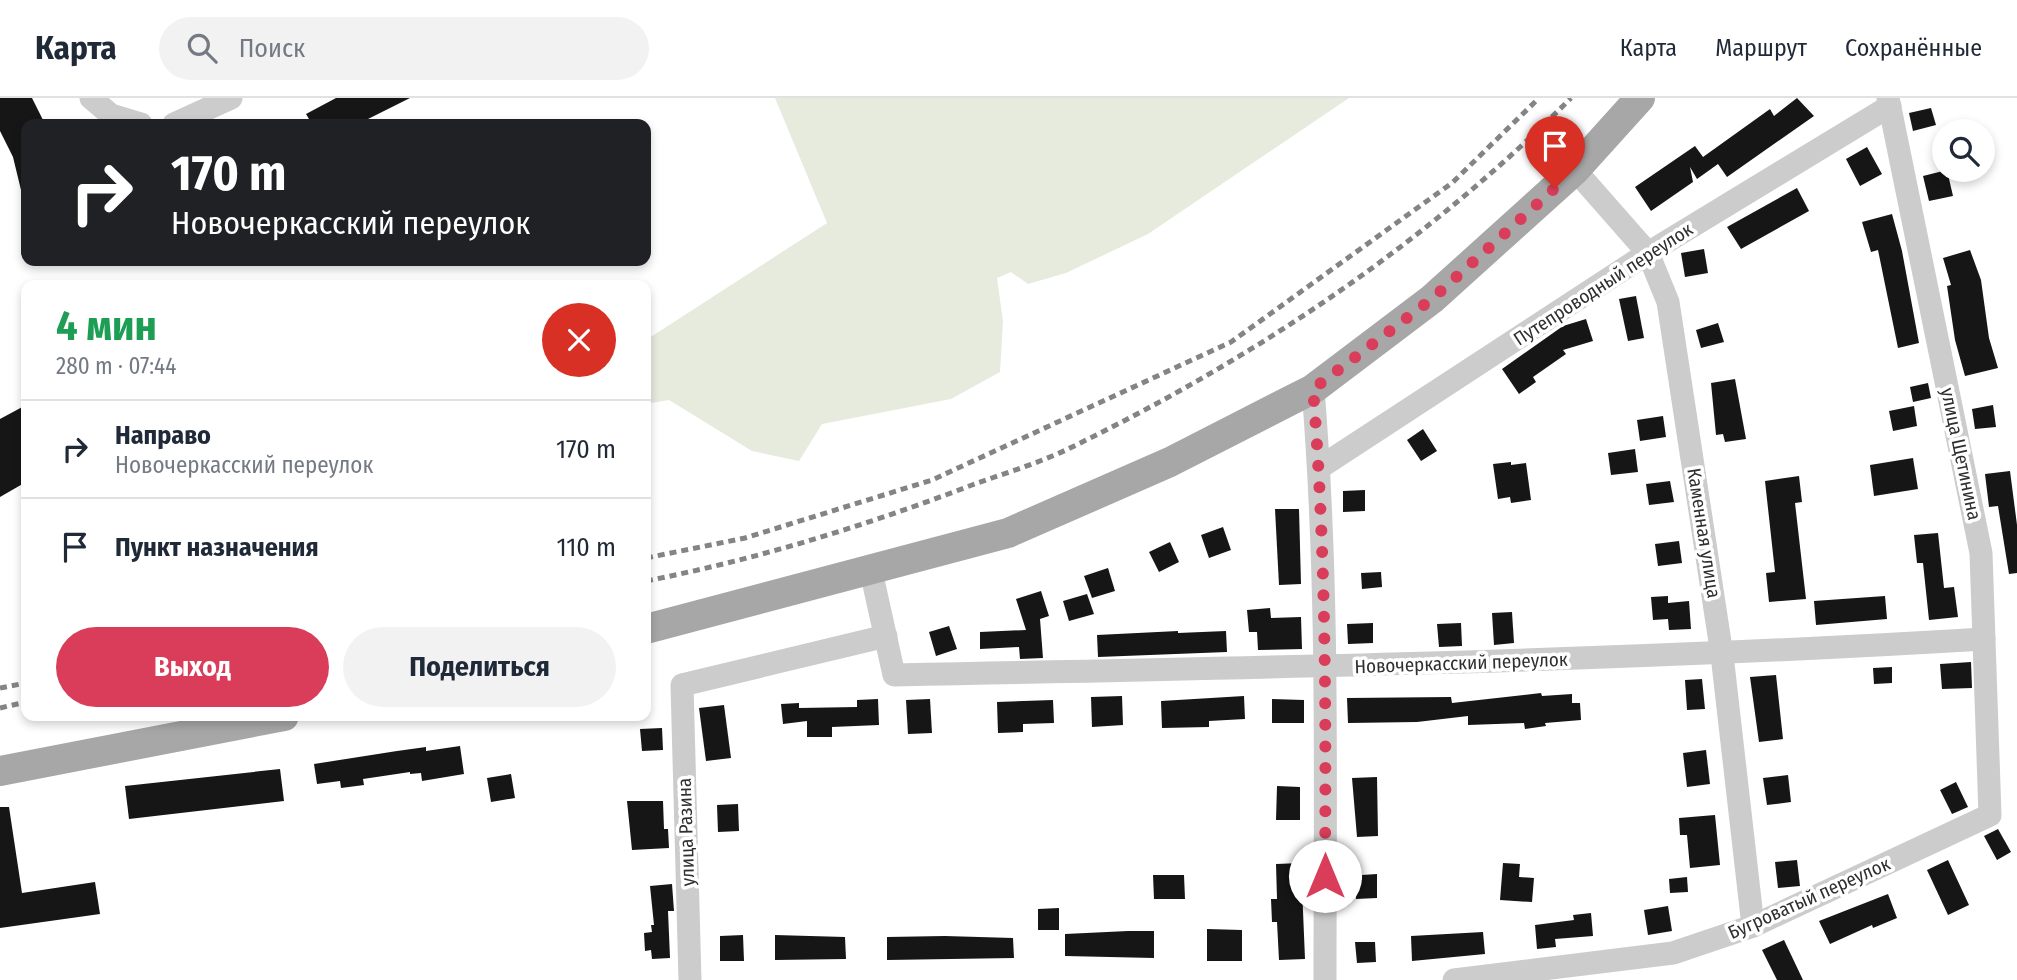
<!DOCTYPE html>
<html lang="ru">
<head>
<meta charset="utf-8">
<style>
	:root { --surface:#fff; --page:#f2f2f3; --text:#1f2937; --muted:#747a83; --line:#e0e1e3; --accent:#d93d5a }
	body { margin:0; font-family:"Fira Sans Condensed",sans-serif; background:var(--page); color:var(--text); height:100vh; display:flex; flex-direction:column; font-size:26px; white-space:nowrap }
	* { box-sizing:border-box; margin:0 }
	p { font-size:23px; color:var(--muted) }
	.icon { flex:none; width:38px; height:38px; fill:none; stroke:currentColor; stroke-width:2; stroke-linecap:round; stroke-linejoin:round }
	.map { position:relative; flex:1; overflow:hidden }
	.drawer { position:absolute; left:21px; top:182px; width:630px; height:441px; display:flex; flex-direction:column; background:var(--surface); border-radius:14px; box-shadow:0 4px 10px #0003 }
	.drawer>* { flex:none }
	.guide { position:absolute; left:21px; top:21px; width:630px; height:147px; border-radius:14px; box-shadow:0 4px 10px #0003; background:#202124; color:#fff; overflow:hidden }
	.tools { position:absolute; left:1932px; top:21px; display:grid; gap:14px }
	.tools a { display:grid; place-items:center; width:63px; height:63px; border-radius:50%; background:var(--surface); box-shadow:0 4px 10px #0003; font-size:35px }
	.pin { position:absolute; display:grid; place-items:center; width:60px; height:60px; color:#fff; margin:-72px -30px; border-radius:50% 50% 50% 0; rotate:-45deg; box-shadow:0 0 7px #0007 }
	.pin .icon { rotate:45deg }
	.me { position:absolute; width:77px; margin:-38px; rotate:0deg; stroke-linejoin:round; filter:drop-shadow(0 0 5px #0008) }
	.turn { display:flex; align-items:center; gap:24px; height:147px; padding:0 35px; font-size:32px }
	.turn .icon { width:91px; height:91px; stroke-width:2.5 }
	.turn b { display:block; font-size:49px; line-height:60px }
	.round { display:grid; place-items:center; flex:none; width:74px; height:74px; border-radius:37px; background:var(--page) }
	.head { display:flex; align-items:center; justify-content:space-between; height:119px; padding:0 35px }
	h1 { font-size:42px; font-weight:700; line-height:52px; color:#1e9e55 }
	.cta { display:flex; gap:14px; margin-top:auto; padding:14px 35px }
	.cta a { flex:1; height:80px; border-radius:42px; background:var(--accent); color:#fff; font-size:28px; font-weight:700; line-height:80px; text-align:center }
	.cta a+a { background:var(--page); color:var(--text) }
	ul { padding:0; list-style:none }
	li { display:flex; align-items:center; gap:21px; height:98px; padding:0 35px; border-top:2px solid var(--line) }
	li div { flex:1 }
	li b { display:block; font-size:26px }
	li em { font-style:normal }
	header { display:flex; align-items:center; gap:42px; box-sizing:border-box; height:98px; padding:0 35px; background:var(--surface); border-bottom:2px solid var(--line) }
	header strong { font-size:33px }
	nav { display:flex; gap:38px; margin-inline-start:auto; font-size:24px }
	.search { width:490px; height:63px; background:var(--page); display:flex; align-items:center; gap:18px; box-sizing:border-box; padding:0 24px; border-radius:38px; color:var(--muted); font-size:26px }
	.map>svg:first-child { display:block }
</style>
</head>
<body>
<header>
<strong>Карта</strong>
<div class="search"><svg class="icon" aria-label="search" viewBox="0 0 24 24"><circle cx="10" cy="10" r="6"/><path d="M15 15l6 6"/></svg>Поиск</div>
<nav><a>Карта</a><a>Маршрут</a><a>Сохранённые</a></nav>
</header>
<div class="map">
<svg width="2017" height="882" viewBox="0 0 2017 882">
	<rect width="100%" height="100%" fill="#fff"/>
	<!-- green -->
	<polygon fill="#e6ebdd" points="775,0 1349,0 1148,136 1066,175 1028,186 1011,174 997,180 1003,223 1000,274 951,301 822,326 799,363 752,353 669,302 646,306 646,242 827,125"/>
	<!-- building -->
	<g fill="#161616">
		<polygon points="0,0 32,0 45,26 26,26 26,92 21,92 13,59 0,33"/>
		<polygon points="336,0 410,0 358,26 312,26 306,16"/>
		<polygon points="1797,0 1814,18 1727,79 1718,66 1697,81 1690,69 1693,84 1651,113 1635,89 1695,48 1703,59 1770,11 1774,18"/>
		<polygon points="1931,10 1936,27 1913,33 1909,15"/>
		<polygon points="1867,49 1882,76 1860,88 1846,61"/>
		<polygon points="1947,72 1953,98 1929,103 1923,78"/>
		<polygon points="1797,90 1809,113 1741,151 1727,129"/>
		<polygon points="1892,116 1902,153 1919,245 1898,250 1878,152 1871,154 1862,124"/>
		<polygon points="1704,151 1708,175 1685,179 1681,155"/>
		<polygon points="1970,152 1981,182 1989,240 1998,270 1965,278 1955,242 1947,188 1951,187 1943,160"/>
		<polygon points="1636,198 1644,240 1628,243 1619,201"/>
		<polygon points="1586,221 1593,243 1563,252 1566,256 1533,279 1536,284 1519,296 1502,271 1563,228"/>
		<polygon points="1718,225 1724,244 1701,250 1696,232"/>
		<polygon points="1735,281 1746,341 1725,344 1723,336 1716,337 1711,285"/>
		<polygon points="1928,285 1931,300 1913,304 1910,289"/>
		<polygon points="26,307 26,384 0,399 0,321"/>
		<polygon points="1993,307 1996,329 1975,331 1972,311"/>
		<polygon points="1914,308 1917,328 1893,333 1889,313"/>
		<polygon points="1663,318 1666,339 1640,343 1637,322"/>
		<polygon points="1423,331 1437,353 1421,363 1407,342"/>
		<polygon points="1635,351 1638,374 1611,377 1608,355"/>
		<polygon points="1913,360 1918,391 1874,398 1870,367"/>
		<polygon points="1511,364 1511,367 1526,365 1531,402 1511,405 1510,399 1498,401 1493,366"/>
		<polygon points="2010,373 2017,427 2017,475 2009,476 1998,408 1989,409 1985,376"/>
		<polygon points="1799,378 1802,404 1795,405 1806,501 1769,504 1766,475 1775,474 1765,383"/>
		<polygon points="1670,383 1674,404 1649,407 1646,386"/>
		<polygon points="1365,392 1365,413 1343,414 1343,393"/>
		<polygon points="1275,411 1299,411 1301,486 1279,487"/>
		<polygon points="1223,429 1231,452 1209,460 1201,437"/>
		<polygon points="1938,435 1944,490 1954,489 1958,519 1929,522 1923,465 1917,465 1914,437"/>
		<polygon points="1679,443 1682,465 1658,468 1655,446"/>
		<polygon points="1170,444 1179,464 1159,474 1149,454"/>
		<polygon points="1108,470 1115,493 1092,500 1084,478"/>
		<polygon points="1381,474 1382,489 1362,491 1361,475"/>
		<polygon points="1041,493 1049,518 1040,521 1043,560 1020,561 1019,549 980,551 980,534 1026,532 1016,501"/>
		<polygon points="1087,496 1094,516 1069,523 1063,503"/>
		<polygon points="1668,498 1668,505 1689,503 1691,531 1669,532 1668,521 1653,522 1651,499"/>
		<polygon points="1885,498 1887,521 1816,527 1814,503"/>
		<polygon points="1270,510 1271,520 1301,519 1302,551 1258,552 1257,534 1249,534 1247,512"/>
		<polygon points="1512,514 1514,545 1494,547 1492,515"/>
		<polygon points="1373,525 1373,545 1348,546 1347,526"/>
		<polygon points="1461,525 1462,548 1439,549 1437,526"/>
		<polygon points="949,528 957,551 936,558 929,534"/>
		<polygon points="1178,533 1178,535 1226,533 1227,554 1098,559 1097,537"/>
		<polygon points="1971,564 1972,590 1942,591 1940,566"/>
		<polygon points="1892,569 1892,585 1874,586 1873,570"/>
		<polygon points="1776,577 1783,641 1759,644 1750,579"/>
		<polygon points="1702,581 1705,611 1687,612 1685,582"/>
		<polygon points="1541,595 1542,598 1572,596 1572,605 1580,605 1581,622 1545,625 1546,628 1525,631 1524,625 1468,627 1468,618 1417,624 1348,625 1347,600 1451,599 1452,605"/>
		<polygon points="1122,598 1123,627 1092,629 1091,599"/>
		<polygon points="1244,598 1245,621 1209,623 1209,629 1162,630 1161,603"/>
		<polygon points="878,601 879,627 832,629 832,639 807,639 807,623 783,626 781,606 799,605 799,610 857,609 857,602"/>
		<polygon points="930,601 932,635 908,636 906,602"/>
		<polygon points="1272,601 1304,602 1304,625 1272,625"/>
		<polygon points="1053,602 1054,625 1023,626 1023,634 998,635 997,604"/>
		<polygon points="724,607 731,660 706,663 699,610"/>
		<polygon points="662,630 663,652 642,653 640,631"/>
		<polygon points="460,648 464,676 422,683 421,675 410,676 410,674 363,681 364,687 341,690 340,683 317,686 314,666 397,653 426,649 426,653"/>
		<polygon points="1706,652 1710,686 1687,689 1683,655"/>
		<polygon points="280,671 284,703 129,721 125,688"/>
		<polygon points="511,676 515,700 491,704 487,680"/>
		<polygon points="1788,677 1791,704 1767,707 1763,680"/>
		<polygon points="1377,679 1378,738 1357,739 1352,680"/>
		<polygon points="1956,684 1968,709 1952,716 1940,692"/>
		<polygon points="1277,688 1300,689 1300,722 1276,722"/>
		<polygon points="627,703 663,703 664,731 668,731 669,750 632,752"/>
		<polygon points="738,706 739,733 718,734 717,707"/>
		<polygon points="0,709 9,709 22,795 95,784 100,816 0,830"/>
		<polygon points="1715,717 1720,767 1690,770 1687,737 1680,737 1679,720"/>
		<polygon points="1998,731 2011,754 1997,762 1984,738"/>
		<polygon points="1797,762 1800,788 1778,790 1775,764"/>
		<polygon points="1948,762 1969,807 1948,817 1927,772"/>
		<polygon points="1301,765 1305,861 1279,862 1277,824 1272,824 1271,801 1277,801 1276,766"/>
		<polygon points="1503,765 1520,766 1519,779 1534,780 1532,804 1500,802"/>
		<polygon points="1377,776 1377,800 1356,801 1355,783 1362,782 1362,777"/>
		<polygon points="1153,777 1184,777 1185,801 1154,801"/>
		<polygon points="1687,779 1688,794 1670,795 1669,781"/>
		<polygon points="672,786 674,813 668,813 670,860 652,861 651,852 645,853 644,835 652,834 651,827 654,827 650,788"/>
		<polygon points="1888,796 1897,820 1873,830 1872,827 1830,846 1819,823"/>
		<polygon points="1668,808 1672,833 1648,837 1644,812"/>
		<polygon points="1059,810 1059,832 1038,832 1038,811"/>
		<polygon points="1591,815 1593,838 1555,841 1556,849 1537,851 1535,827 1574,822 1573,817"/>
		<polygon points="1207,831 1242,832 1242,863 1207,863"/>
		<polygon points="1128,833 1154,833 1154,860 1065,858 1065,836"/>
		<polygon points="1483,834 1485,856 1412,863 1411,838"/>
		<polygon points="743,837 744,863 720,863 720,838"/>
		<polygon points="775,837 845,839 846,861 775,862"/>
		<polygon points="945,838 1013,840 1014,860 887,862 887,839"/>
		<polygon points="1784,842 1803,882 1777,882 1762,852"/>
		<polygon points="1355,844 1375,844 1376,864 1357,865"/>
	</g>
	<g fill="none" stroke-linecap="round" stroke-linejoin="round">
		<!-- minor -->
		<g stroke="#ccc" stroke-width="23">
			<polyline points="91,0 111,17 141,26"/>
			<polyline points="174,26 231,0"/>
			<polyline points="1575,72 1648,155 1668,204 1722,557 1753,828"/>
			<path d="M1313 291C1329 488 1325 685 1325 882"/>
			<polyline points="1319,370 1648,155 1890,8"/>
			<path d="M871 473 894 577C1258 570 1621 563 1984 541"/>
			<polyline points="690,882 682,587 886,538"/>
			<polyline points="1454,882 1673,855 1753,828 1990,717 1981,455 1888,0"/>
		</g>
		<!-- major -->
		<g stroke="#a7a7a7" stroke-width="30">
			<polyline points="646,531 1008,435 1170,364 1313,291 1432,201 1575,72 1640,0"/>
			<polyline points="0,673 284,618"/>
		</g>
		<!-- rail -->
		<g stroke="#848484" stroke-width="5" stroke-dasharray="7 5" stroke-linecap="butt">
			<polyline points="646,460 745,440 932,382 1231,244 1452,85 1539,0"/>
			<path d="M646 483C758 461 865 428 972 387 1005 375 1040 365 1072 349 1255 260 1427 145 1571 0"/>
			<polyline points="0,590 26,585"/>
			<polyline points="0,610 26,604"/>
		</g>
	</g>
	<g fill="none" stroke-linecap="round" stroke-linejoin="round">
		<!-- route -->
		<path stroke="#d93d5a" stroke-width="12" stroke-dasharray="0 21.6" d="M1325 778C1326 615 1326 453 1313 291L1432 201 1555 90"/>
	</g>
	<g text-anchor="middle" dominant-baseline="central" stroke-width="7" stroke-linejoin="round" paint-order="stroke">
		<!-- street labels -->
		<g font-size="19" fill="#2f2f2f" stroke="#fff">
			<text transform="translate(1603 186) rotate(-33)">Путепроводный переулок</text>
			<text transform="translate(1961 356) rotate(78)">улица Щетинина</text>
			<text transform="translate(1704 435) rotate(81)">Каменная улица</text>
			<text transform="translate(1461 565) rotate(-2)">Новочеркасский переулок</text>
			<text transform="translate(686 734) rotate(-92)">улица Разина</text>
			<text transform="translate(1809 800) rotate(-24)">Бугроватый переулок</text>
		</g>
	</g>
</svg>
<div class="tools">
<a><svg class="icon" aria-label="search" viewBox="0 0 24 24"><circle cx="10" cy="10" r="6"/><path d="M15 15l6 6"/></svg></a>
</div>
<div class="pin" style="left:1555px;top:90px;background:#d93025"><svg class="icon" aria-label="arrive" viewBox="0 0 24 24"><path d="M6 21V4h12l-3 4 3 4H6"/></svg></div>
<svg class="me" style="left:1325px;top:778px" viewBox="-20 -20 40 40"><circle r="19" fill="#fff"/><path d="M0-13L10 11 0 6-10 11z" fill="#d93d5a"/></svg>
<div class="guide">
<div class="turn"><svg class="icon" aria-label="right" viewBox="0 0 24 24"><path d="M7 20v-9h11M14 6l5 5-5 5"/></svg><div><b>170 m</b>Новочеркасский переулок</div></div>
</div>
<section class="drawer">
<div class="head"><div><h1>4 мин</h1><p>280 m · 07:44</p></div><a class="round" style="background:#d93025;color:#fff"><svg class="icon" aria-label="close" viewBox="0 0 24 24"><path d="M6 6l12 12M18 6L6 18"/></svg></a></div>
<ul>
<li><svg class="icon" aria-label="right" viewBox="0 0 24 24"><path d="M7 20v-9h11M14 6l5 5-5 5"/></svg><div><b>Направо</b><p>Новочеркасский переулок</p></div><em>170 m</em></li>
<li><svg class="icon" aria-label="arrive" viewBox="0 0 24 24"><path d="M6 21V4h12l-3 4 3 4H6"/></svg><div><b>Пункт назначения</b></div><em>110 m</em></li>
</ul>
<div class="cta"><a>Выход</a><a>Поделиться</a></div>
</section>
</div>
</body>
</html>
